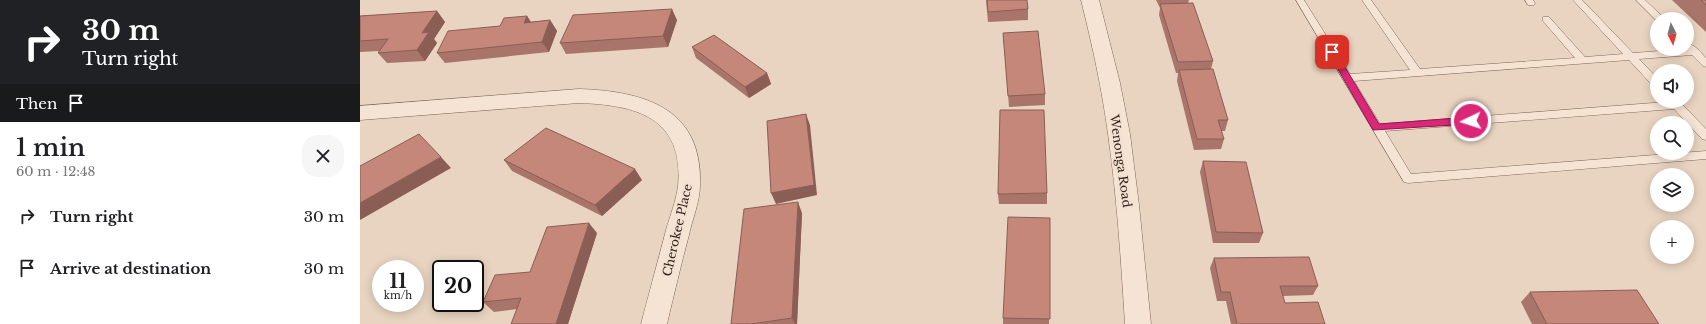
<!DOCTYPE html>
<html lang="en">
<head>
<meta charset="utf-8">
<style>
	:root { --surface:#fff; --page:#f6f6f6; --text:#202124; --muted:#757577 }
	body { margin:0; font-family:"Libre Baskerville",serif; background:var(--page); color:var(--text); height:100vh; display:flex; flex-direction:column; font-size:15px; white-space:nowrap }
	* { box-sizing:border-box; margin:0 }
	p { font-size:13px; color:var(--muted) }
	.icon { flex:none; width:22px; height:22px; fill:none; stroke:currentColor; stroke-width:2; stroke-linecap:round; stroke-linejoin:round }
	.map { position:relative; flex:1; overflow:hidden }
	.details { display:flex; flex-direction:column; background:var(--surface); width:360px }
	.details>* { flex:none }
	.banner { background:#202124; color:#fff; overflow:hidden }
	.needle { width:26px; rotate:174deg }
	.buttons { position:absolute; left:1290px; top:12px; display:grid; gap:8px }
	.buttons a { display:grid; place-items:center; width:44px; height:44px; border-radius:50%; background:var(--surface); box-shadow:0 2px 10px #0003; font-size:20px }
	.speed { position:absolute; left:12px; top:260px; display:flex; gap:8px; font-size:20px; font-weight:700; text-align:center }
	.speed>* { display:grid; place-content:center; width:52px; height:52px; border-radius:50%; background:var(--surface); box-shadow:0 2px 10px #0003; line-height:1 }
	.speed small { font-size:10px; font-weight:400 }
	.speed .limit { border:2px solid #111; border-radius:6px; background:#fff; color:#111 }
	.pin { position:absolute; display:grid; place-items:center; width:34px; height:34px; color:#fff; margin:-17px; border-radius:8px; box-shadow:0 2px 6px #0006 }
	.me { position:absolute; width:44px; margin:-22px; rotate:266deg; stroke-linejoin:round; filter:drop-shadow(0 0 3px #0008) }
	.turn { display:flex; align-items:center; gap:14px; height:84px; padding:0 16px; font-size:18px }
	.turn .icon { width:52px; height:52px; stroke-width:2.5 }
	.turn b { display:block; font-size:28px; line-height:34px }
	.then { display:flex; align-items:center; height:38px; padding:0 16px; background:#0003; gap:8px; font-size:15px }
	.round { display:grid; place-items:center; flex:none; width:42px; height:42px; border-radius:16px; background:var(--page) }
	.summary { display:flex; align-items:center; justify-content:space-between; height:68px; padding:0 16px }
	h1 { font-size:24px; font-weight:600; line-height:30px }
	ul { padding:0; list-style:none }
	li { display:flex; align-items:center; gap:12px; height:52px; padding:0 16px }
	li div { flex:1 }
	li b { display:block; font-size:15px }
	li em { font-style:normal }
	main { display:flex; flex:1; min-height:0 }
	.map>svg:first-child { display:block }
</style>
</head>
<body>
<main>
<section class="details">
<div class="banner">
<div class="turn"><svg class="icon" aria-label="right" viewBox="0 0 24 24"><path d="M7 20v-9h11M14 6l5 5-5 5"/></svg><div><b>30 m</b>Turn right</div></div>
<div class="then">Then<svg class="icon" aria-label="arrive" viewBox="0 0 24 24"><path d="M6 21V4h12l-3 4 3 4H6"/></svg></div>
</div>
<div class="summary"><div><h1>1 min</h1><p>60 m · 12:48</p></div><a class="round"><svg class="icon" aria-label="close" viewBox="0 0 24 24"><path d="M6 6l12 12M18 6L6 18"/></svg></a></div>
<ul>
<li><svg class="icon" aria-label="right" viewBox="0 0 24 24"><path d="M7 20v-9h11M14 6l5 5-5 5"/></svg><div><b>Turn right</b></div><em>30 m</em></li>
<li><svg class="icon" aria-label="arrive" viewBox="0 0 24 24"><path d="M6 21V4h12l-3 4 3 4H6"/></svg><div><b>Arrive at destination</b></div><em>30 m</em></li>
</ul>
</section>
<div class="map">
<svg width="1346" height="324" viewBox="0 0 1346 324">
	<rect width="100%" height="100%" fill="#e9d4c1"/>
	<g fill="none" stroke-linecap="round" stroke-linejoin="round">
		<!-- service casing -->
		<g stroke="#81665a" stroke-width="1">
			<g id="service">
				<path d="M936 0H944L990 74 1050 70 1002 0H1011L1060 69 1215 58 1183 21V17H1189L1225 57 1263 54 1213 0H1222L1273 53 1326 49 1327 44C1335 44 1341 53 1346 58V67L1343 66 1332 55 1279 59 1297 78V87L1293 86 1269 60 994 81 1020 124 1319 101 1346 129V140L1342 139 1314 109 1025 131 1051 174 1346 151V159L1048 183 1044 182Z"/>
				<polygon points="1165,0 1173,0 1175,3 1174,5 1168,5"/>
				<polygon points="1276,0 1285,0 1305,19 1297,19 1297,21"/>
			</g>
		</g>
		<!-- minor casing -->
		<g stroke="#81665a" stroke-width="1">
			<g id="minor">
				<path d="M721 0H739L760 83 770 134 779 205 791 324H765C761 261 757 197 748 134 742 89 732 44 721 0Z"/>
				<path d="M219 89C284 91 343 108 340 185 340 202 332 220 329 235 321 265 314 294 307 324H281C289 293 298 261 306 230 310 216 316 201 318 186 324 117 276 105 219 103L0 120V106Z"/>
			</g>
		</g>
		<!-- service -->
		<use href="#service" fill="#f5e3d3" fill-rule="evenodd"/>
		<!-- minor -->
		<use href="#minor" fill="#f5e3d3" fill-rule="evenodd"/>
	</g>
	<!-- wall -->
	<g fill="#a97469">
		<polygon points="626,0 668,9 668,20 628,22"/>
		<polygon points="796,0 829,0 828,3 853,61 851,69 868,120 865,131 861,131 864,139 861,149 834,150 817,81 818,73 816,73 799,15 800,8"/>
		<polygon points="1312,0 1346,0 1346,32"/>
		<polygon points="77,11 85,22 74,39 77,43 65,61 27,63 18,53 19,51 0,52 0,16"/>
		<polygon points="167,16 171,22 190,20 197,31 189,52 85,63 77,53 140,26"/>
		<polygon points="317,20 308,47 206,54 200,43"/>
		<polygon points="643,33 685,94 685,105 649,107"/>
		<polygon points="332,47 407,73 411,84 389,98 336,58"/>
		<polygon points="144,160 282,180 242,216 152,171"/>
		<polygon points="843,161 903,233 899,243 853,243 840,172"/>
		<polygon points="687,193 687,204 639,204 638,194"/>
		<polygon points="442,213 437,324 371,324"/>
		<polygon points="690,218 689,324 643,324 643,318"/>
		<polygon points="237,233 208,324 151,324 157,309 134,312 123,302 170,272"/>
		<polygon points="854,258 958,286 953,295 923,296 925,303 965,324 871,324 866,301 857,301 850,268"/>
		<polygon points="1170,292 1299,324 1172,324 1161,302"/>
	</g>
	<!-- shaded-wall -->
	<g fill="#8a5e55">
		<polygon points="312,9 317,20 308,47 303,36"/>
		<polygon points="77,11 85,22 74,39 77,43 65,61 57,50 62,33"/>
		<polygon points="167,16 174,27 164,23"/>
		<polygon points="190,20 197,31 189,52 182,42"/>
		<polygon points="407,73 411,84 389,98 385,87"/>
		<polygon points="446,114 450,125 457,195 416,204 411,193"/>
		<polygon points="81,157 91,168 0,220 0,203"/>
		<polygon points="275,169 282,180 242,216 235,205"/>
		<polygon points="438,202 442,213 437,324 435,324 432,318"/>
		<polygon points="229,223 237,233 208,324 196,324"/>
	</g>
	<!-- building -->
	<g fill="#c5877a" stroke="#8a5e55">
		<polygon points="627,0 667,0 668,9 628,12"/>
		<polygon points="1341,0 1346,0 1346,5"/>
		<polygon points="833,3 853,61 818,62 800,4"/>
		<polygon points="312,9 303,36 200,43 213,15"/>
		<polygon points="77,11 62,33 69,32 57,50 18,53 28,39 0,41 0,16"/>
		<polygon points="167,16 164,23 190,20 182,42 77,53 88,31 140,26 144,18"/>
		<polygon points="678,31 685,94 648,96 643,33"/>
		<polygon points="354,35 407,73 385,87 332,47"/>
		<polygon points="853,69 868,120 858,120 864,139 837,139 819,70"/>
		<polygon points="640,110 684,110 687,193 638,194"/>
		<polygon points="446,114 454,185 411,193 407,121"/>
		<polygon points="186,128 275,169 235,205 144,160"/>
		<polygon points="59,134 81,157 0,203 0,166"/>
		<polygon points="843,161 886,162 903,233 856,232"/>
		<polygon points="438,202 432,318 391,324 371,324 384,209"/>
		<polygon points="648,217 690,218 690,319 643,318"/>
		<polygon points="229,223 196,324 151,324 161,298 123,302 135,275 170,272 187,227"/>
		<polygon points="949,257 958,286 920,286 925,303 958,302 965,324 877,324 870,292 861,292 854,258"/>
		<polygon points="1277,290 1299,324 1187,324 1170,292"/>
	</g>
	<!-- route -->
	<polygon fill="#db2777" stroke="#8e194d" points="972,49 976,52 1019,124 1111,117 1116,121 1111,124 1013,130 968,52"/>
	<g text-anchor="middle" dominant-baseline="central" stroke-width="4" stroke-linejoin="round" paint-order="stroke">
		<!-- street labels -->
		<g font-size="12" fill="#32221d" stroke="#f2e0d0">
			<text transform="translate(761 161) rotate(82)">Wenonga Road</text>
			<text transform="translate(317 230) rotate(-77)">Cherokee Place</text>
		</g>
	</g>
</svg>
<div class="buttons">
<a><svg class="needle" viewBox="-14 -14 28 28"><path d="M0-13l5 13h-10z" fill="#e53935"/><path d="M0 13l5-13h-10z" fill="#757577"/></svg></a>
<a><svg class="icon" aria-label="sound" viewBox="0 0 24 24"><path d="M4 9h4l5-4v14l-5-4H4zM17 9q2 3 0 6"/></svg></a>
<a><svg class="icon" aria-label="search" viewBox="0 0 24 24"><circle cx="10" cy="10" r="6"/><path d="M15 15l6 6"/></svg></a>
<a><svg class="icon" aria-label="layers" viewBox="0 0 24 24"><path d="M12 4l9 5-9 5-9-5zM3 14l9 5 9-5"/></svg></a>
<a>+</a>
</div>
<div class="speed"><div>11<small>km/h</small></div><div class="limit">20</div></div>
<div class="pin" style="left:972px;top:52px;background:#d93025"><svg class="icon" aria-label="arrive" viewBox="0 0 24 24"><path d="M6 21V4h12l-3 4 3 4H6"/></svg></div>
<svg class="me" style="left:1111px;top:121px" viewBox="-20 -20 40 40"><circle r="17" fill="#db2777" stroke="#fff" stroke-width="3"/><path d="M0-11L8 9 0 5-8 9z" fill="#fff"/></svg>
</div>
</main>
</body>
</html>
